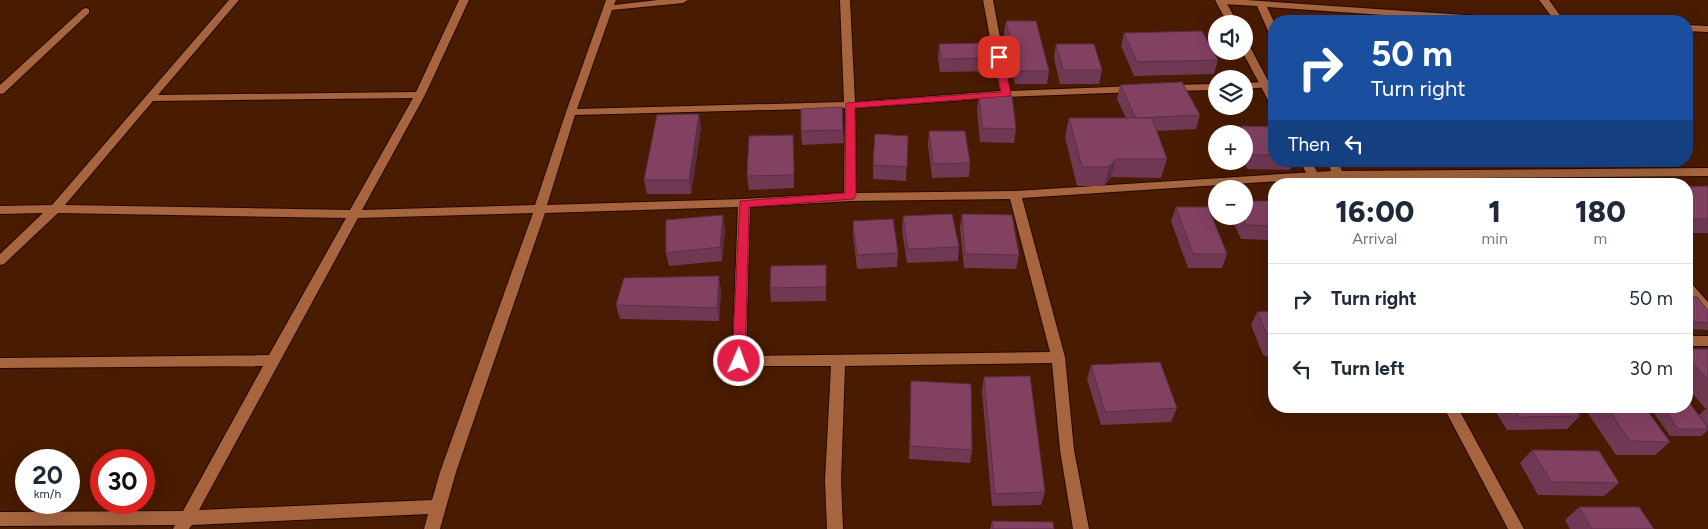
<!DOCTYPE html>
<html lang="en">
<head>
<meta charset="utf-8">
<style>
	:root { --surface:#fff; --page:#f6f6f7; --text:#1f2937; --muted:#747a83; --line:#e0e1e3 }
	body { margin:0; font-family:Figtree,sans-serif; background:var(--page); color:var(--text); height:100vh; display:flex; flex-direction:column; font-size:19px; white-space:nowrap }
	* { box-sizing:border-box; margin:0 }
	p { font-size:16px; color:var(--muted) }
	.icon { flex:none; width:28px; height:28px; fill:none; stroke:currentColor; stroke-width:2; stroke-linecap:round; stroke-linejoin:round }
	.map { position:relative; flex:1; overflow:hidden }
	.side { position:absolute; left:1268px; top:178px; width:425px; height:235px; display:flex; flex-direction:column; background:var(--surface); border-radius:20px; box-shadow:0 5px 20px #0002 }
	.side>* { flex:none }
	.banner { position:absolute; left:1268px; top:15px; width:425px; height:152px; border-radius:20px; box-shadow:0 5px 20px #0002; background:#1a4fa0; color:#fff; overflow:hidden }
	.tools { position:absolute; left:1208px; top:15px; display:grid; gap:10px }
	.tools a { display:grid; place-items:center; width:45px; height:45px; border-radius:50%; background:var(--surface); box-shadow:0 5px 20px #0002; font-size:25px }
	.speed { position:absolute; left:15px; top:449px; display:flex; gap:10px; font-size:25px; font-weight:700; text-align:center }
	.speed>* { display:grid; place-content:center; width:65px; height:65px; border-radius:50%; background:var(--surface); box-shadow:0 5px 20px #0002; line-height:1 }
	.speed small { font-size:12px; font-weight:400 }
	.speed .limit { border:8px solid #d22; background:#fff; color:#111 }
	.pin { position:absolute; display:grid; place-items:center; width:42px; height:42px; color:#fff; margin:-21px; border-radius:10px; box-shadow:0 2px 8px #0006 }
	.me { position:absolute; width:55px; margin:-28px; rotate:2deg; stroke-linejoin:round; filter:drop-shadow(0 0 4px #0008) }
	.turn { display:flex; align-items:center; gap:18px; height:105px; padding:0 20px; font-size:22px }
	.turn .icon { width:65px; height:65px; stroke-width:2.5 }
	.turn b { display:block; font-size:35px; line-height:42px }
	.then { display:flex; align-items:center; height:48px; padding:0 20px; background:#0003; gap:10px; font-size:19px }
	.eta { display:flex; justify-content:space-evenly; align-items:center; height:85px; text-align:center }
	.eta b { font-size:30px; font-weight:800; line-height:35px }
	ul { padding:0; list-style:none }
	li { display:flex; align-items:center; gap:15px; height:70px; padding:0 20px; border-top:1px solid var(--line) }
	li div { flex:1 }
	li b { display:block; font-size:19px }
	li em { font-style:normal }
	.map>svg:first-child { display:block }
</style>
</head>
<body>
<div class="map">
<svg width="1708" height="529" viewBox="0 0 1708 529">
	<rect width="100%" height="100%" fill="#491b00"/>
	<g fill="none" stroke-linecap="round" stroke-linejoin="round">
		<!-- minor casing -->
		<g stroke="#270800" stroke-width="2">
			<g id="minor">
				<path d="M229 0H239L158 95 416 92 459 0H469L425 95 362 210 535 205 566 112 606 0H616L614 5 658 0H688L683 3 612 10 577 109 844 102 840 0H850L855 102 1000 91 983 0H993L1010 91 1135 86 1140 89 1135 92 1006 97 855 108 856 193 1015 191 1331 171 1327 161H1338L1342 171 1708 168V176L1312 179 1022 198 1065 357 1074 450 1089 529H1073L1060 450 1052 363 845 366 841 481 843 529H827L825 481 831 366H739L734 365 732 361 738 207 545 213 456 472 440 529H424L428 514 192 525 189 529H173L175 525 0 526V512L183 511 263 366 0 368V358L269 355 346 218 58 213 4 264 0 265V254L43 213 0 214V206L52 205ZM413 98 350 210 65 205 153 101ZM845 108 844 193 744 199 547 205 575 115ZM1010 199 1050 352 746 356 750 207 850 201ZM533 213 440 472 432 500 199 510 358 218Z"/>
				<polygon points="1217,0 1246,0 1509,18 1514,21 1472,21 1267,7 1274,22 1274,36 1269,33 1257,6 1221,4 1218,3"/>
				<polygon points="1539,0 1549,0 1564,21 1555,21"/>
				<polygon points="86,8 89,9 89,13 4,93 0,94 0,85 83,9"/>
				<polygon points="1686,25 1708,26 1708,32 1686,31"/>
				<polygon points="1265,82 1269,83 1269,87 1244,89 1244,83"/>
				<polygon points="1216,84 1216,90 1168,91 1163,88 1168,85"/>
				<polygon points="1686,281 1691,283 1708,302 1708,316 1703,314 1686,295"/>
				<rect x="1686" y="336" width="22" height="10"/>
			</g>
		</g>
		<!-- tertiary casing -->
		<g stroke="#270800" stroke-width="2">
			<g id="tertiary">
				<polygon points="1215,0 1225,0 1238,24 1228,24"/>
				<polygon points="1244,42 1249,45 1274,92 1274,105 1269,102 1242,51"/>
				<polygon points="1300,161 1311,161 1324,184 1312,184"/>
				<polygon points="1443,406 1457,406 1524,529 1508,529"/>
			</g>
		</g>
		<!-- minor -->
		<use href="#minor" fill="#a7653f" fill-rule="evenodd"/>
		<!-- tertiary -->
		<use href="#tertiary" fill="#a7653f" fill-rule="evenodd"/>
	</g>
	<!-- wall -->
	<g fill="#713854">
		<polygon points="1006,21 1049,71 1047,84 1015,84 1004,34"/>
		<polygon points="1124,33 1218,60 1214,74 1134,76 1121,46"/>
		<polygon points="939,44 1000,58 998,71 940,72 938,57"/>
		<polygon points="1056,44 1102,70 1099,84 1060,84 1054,58"/>
		<polygon points="1120,85 1200,115 1196,129 1156,131 1167,159 1161,178 1111,177 1104,186 1077,186 1065,137 1069,118 1126,118 1117,99"/>
		<polygon points="979,96 1016,129 1014,143 980,142 977,109"/>
		<polygon points="699,114 701,128 691,194 647,194 644,180"/>
		<polygon points="1241,126 1274,127 1274,161 1294,161 1290,170 1247,169 1244,161 1244,134 1238,134"/>
		<polygon points="843,130 844,143 802,145 801,131"/>
		<polygon points="929,131 970,163 969,177 932,178 928,145"/>
		<polygon points="908,136 906,181 873,179 873,165"/>
		<polygon points="794,149 794,188 749,190 747,176"/>
		<polygon points="1708,186 1708,233 1686,233 1686,187"/>
		<polygon points="1274,201 1274,240 1241,239 1230,216 1244,216"/>
		<polygon points="1176,207 1227,254 1222,268 1188,268 1171,221"/>
		<polygon points="962,214 1019,255 1016,269 964,268 960,228"/>
		<polygon points="903,216 959,247 958,261 907,263 902,230"/>
		<polygon points="853,221 898,253 897,267 857,269 853,235"/>
		<polygon points="725,229 722,261 669,266 666,253"/>
		<polygon points="826,279 826,301 771,302 770,288"/>
		<polygon points="721,290 719,321 620,319 616,305"/>
		<polygon points="1686,296 1708,311 1708,330 1686,329"/>
		<polygon points="1274,311 1274,359 1263,355 1251,325 1257,312"/>
		<polygon points="1686,349 1708,349 1708,427 1699,416 1708,428 1708,430 1701,436 1670,436 1649,406 1686,406 1699,415 1707,408 1705,408 1686,386"/>
		<polygon points="1091,365 1177,408 1171,422 1101,425 1087,379"/>
		<polygon points="984,377 1045,492 1041,505 992,506 982,391"/>
		<polygon points="911,381 972,450 970,463 909,459"/>
		<polygon points="1492,406 1573,406 1580,416 1567,429 1507,430"/>
		<polygon points="1592,406 1644,406 1670,442 1655,455 1616,455 1587,412"/>
		<polygon points="1532,450 1619,483 1604,496 1538,495 1520,463"/>
		<polygon points="1579,507 1654,529 1570,529 1565,520"/>
		<polygon points="992,521 1054,529 990,529"/>
	</g>
	<!-- shaded-wall -->
	<g fill="#5c2e45">
		<polygon points="699,114 701,128 691,194 689,180"/>
		<polygon points="1116,159 1111,177 1104,186 1109,167"/>
		<polygon points="723,215 725,229 722,261 720,247"/>
		<polygon points="719,276 721,290 719,321 717,308"/>
	</g>
	<!-- building -->
	<g fill="#834162" stroke="#5c2e45">
		<polygon points="1006,21 1036,21 1049,71 1017,71"/>
		<polygon points="1202,31 1218,60 1137,62 1124,33"/>
		<polygon points="997,43 1000,58 941,59 939,44"/>
		<polygon points="1056,44 1094,44 1102,70 1063,70"/>
		<polygon points="1182,82 1200,115 1136,118 1120,85"/>
		<polygon points="979,96 1012,96 1016,129 982,128"/>
		<polygon points="842,107 843,130 801,131 801,109"/>
		<polygon points="699,114 689,180 644,180 657,115"/>
		<polygon points="1069,118 1152,118 1167,159 1116,159 1109,167 1082,167"/>
		<polygon points="1241,126 1274,127 1274,155 1252,155"/>
		<polygon points="929,131 965,131 970,163 933,164"/>
		<polygon points="875,134 908,136 907,167 873,165"/>
		<polygon points="793,135 794,175 747,176 749,136"/>
		<polygon points="1708,186 1708,219 1686,219 1686,187"/>
		<polygon points="1244,201 1274,201 1274,226 1246,225 1242,216 1244,216"/>
		<polygon points="1176,207 1208,207 1227,254 1193,254"/>
		<polygon points="952,214 959,247 908,249 903,216"/>
		<polygon points="962,214 1012,215 1019,255 965,254"/>
		<polygon points="723,215 720,247 666,253 666,220"/>
		<polygon points="893,219 898,253 857,255 853,221"/>
		<polygon points="826,265 826,287 770,288 771,266"/>
		<polygon points="719,276 717,308 616,305 624,278"/>
		<polygon points="1686,296 1697,297 1708,311 1708,323 1694,322 1686,312"/>
		<polygon points="1274,311 1274,343 1270,341 1257,312"/>
		<polygon points="1686,349 1708,349 1708,380 1686,356"/>
		<polygon points="1160,362 1177,408 1105,412 1091,365"/>
		<polygon points="1030,376 1045,492 995,494 984,377"/>
		<polygon points="911,381 971,384 972,450 910,446"/>
		<polygon points="1686,398 1708,428 1708,429 1678,429 1662,406 1686,406"/>
		<polygon points="1512,406 1573,406 1580,416 1519,417"/>
		<polygon points="1606,406 1644,406 1670,442 1630,441"/>
		<polygon points="1532,450 1599,451 1619,483 1551,482"/>
		<polygon points="1579,507 1639,507 1654,529 1592,529"/>
		<polygon points="992,521 1053,522 1054,529 993,529"/>
	</g>
	<!-- route -->
	<polygon fill="#e11d48" stroke="#92132f" points="999,54 1003,57 1011,94 1010,96 855,108 856,196 854,199 749,207 745,361 743,365 734,365 732,361 740,201 845,193 846,103 1001,92 994,57"/>
</svg>
<div class="tools">
<a><svg class="icon" aria-label="sound" viewBox="0 0 24 24"><path d="M4 9h4l5-4v14l-5-4H4zM17 9q2 3 0 6"/></svg></a>
<a><svg class="icon" aria-label="layers" viewBox="0 0 24 24"><path d="M12 4l9 5-9 5-9-5zM3 14l9 5 9-5"/></svg></a>
<a>+</a>
<a>−</a>
</div>
<div class="speed"><div>20<small>km/h</small></div><div class="limit">30</div></div>
<div class="pin" style="left:999px;top:57px;background:#d93025"><svg class="icon" aria-label="arrive" viewBox="0 0 24 24"><path d="M6 21V4h12l-3 4 3 4H6"/></svg></div>
<svg class="me" style="left:739px;top:361px" viewBox="-20 -20 40 40"><circle r="17" fill="#e11d48" stroke="#fff" stroke-width="3"/><path d="M0-11L8 9 0 5-8 9z" fill="#fff"/></svg>
<div class="banner">
<div class="turn"><svg class="icon" aria-label="right" viewBox="0 0 24 24"><path d="M7 20v-9h11M14 6l5 5-5 5"/></svg><div><b>50 m</b>Turn right</div></div>
<div class="then">Then<svg class="icon" aria-label="left" viewBox="0 0 24 24"><path d="M17 20v-9H6M10 6l-5 5 5 5"/></svg></div>
</div>
<section class="side">
<div class="eta">
<div><b>16:00</b><p>Arrival</p></div>
<div><b>1</b><p>min</p></div>
<div><b>180</b><p>m</p></div>
</div>
<ul>
<li><svg class="icon" aria-label="right" viewBox="0 0 24 24"><path d="M7 20v-9h11M14 6l5 5-5 5"/></svg><div><b>Turn right</b></div><em>50 m</em></li>
<li><svg class="icon" aria-label="left" viewBox="0 0 24 24"><path d="M17 20v-9H6M10 6l-5 5 5 5"/></svg><div><b>Turn left</b></div><em>30 m</em></li>
</ul>
</section>
</div>
</body>
</html>
